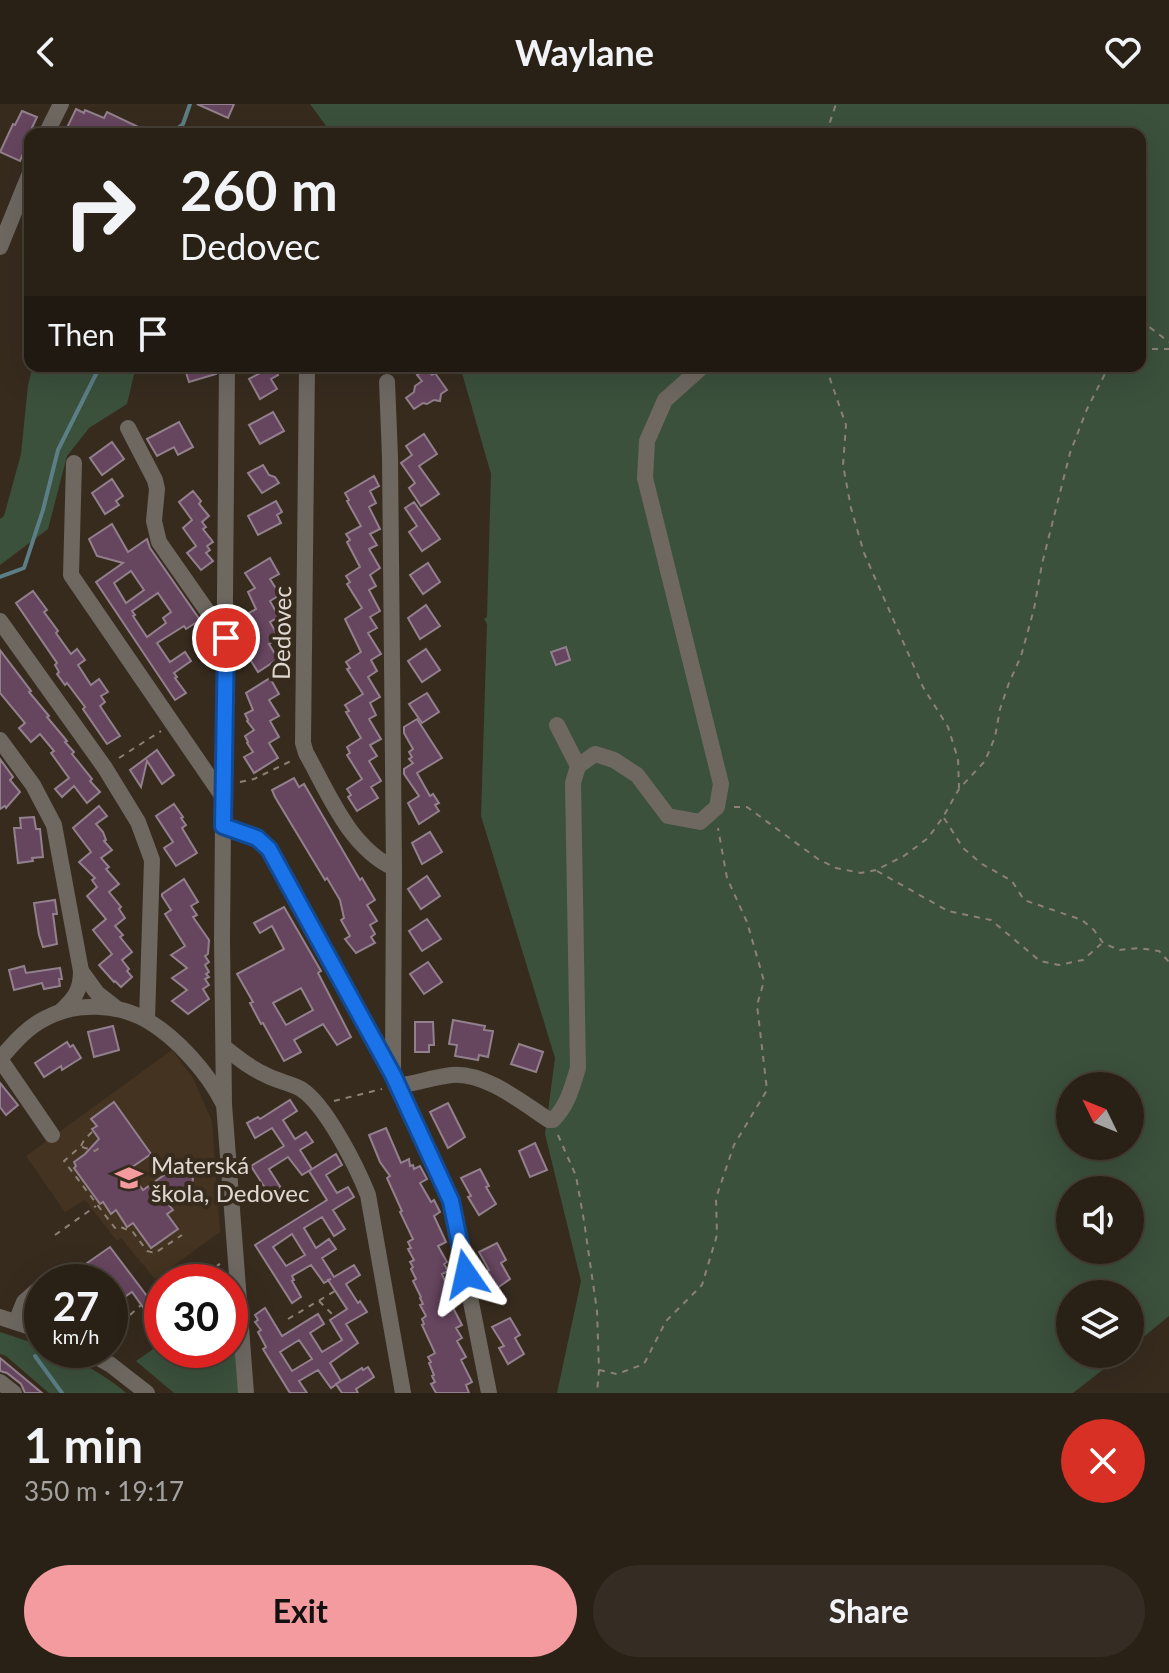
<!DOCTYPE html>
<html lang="en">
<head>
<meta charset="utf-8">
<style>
	:root { --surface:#292016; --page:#352d23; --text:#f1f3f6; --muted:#a5a3a1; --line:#453e35; --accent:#f49b9f }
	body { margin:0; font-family:Lato,sans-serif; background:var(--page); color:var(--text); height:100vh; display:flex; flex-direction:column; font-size:30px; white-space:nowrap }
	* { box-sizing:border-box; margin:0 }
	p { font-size:26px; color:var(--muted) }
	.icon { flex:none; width:44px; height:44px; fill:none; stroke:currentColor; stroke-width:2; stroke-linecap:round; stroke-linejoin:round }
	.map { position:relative; height:1289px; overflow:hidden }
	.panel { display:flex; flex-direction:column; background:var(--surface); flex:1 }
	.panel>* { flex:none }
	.guide { position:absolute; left:24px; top:24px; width:1122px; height:244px; border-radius:16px; box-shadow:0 8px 32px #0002,0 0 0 2px var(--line); background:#292016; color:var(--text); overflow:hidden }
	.needle { width:52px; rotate:313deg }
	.fabs { position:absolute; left:1056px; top:968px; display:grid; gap:16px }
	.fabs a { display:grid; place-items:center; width:88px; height:88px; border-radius:50%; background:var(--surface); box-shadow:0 8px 32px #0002,0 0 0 2px var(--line); font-size:40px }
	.speed { position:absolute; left:24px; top:1160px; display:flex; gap:16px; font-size:40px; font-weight:700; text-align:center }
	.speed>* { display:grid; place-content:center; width:104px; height:104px; border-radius:50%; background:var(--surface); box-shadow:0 8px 32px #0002,0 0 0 2px var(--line); line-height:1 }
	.speed small { font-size:20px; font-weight:400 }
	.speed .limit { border:12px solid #d22; background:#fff; color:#111 }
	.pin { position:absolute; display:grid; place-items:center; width:68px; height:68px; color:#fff; margin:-34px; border:4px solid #fff; border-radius:50%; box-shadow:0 2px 8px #0007 }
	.me { position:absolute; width:88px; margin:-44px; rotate:349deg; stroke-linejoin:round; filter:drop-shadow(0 0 6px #0008) }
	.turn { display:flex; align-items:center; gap:28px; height:168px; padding:0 24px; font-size:36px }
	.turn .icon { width:104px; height:104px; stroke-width:2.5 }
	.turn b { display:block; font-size:56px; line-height:68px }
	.then { display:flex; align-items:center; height:76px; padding:0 24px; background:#0003; gap:16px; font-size:30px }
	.round { display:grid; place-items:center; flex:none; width:84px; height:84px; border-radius:42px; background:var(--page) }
	.headline { display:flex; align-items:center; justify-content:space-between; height:136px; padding:0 24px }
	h1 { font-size:48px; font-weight:700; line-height:60px }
	.primary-button { display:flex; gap:16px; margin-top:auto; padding:16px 24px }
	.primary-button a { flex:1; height:92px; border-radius:48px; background:var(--accent); color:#111; font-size:32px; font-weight:700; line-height:92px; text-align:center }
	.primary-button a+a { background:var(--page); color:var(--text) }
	header { display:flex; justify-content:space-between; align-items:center; height:104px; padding:0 24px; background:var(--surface); font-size:36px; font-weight:700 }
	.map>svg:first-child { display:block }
</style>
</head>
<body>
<header><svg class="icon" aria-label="back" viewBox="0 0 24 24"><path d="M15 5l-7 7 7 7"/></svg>Waylane<svg class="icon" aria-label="heart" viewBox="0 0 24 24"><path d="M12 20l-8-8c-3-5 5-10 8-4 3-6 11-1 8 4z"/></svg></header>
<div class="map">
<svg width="1169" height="1289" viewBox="0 0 1169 1289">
	<rect width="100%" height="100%" fill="#372b1e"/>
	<!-- built -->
	<polygon fill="#433320" points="172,946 193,974 212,1017 220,1128 155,1175 121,1134 117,1137 85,1096 65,1108 26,1052"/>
	<!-- green -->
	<g fill="#3b513c" fill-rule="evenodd">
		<path d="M310 0H1169V1212L1130 1244V1190H1070V1250H1123L1073 1289H557L581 1177 545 1030 555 954 481 712 487 520 484 515 487 513 491 370 460 262H1140V30H332ZM1070 982H1130V1042H1070ZM1070 1086H1130V1146H1070Z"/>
		<polygon points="33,262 136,262 127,300 89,324 67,352 48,425 0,461 0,415 4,412 21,350 28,281"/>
		<polygon points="230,1205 240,1289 174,1289 136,1257 162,1239 162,1246 230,1246"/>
		<path d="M0 1228 42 1242V1246C64 1246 110 1274 126 1289H49L6 1252 0 1250Z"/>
	</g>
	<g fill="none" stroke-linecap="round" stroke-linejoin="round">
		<!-- stream -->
		<g stroke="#5c7e86" stroke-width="4">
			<polyline points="171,30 183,20 190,0"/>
			<polyline points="0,473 24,464 43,406 58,346 100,262"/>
			<polyline points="35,1252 62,1289"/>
		</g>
	</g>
	<!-- building -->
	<g fill="#66455f" stroke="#92808d" stroke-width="2" fill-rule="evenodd">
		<polygon points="197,0 234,0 228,14"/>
		<polygon points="76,5 84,9 85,6 104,14 107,8 153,30 64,30"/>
		<polygon points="22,7 37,13 30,28 32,29 30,30 30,34 20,57 0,48 13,20 15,21"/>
		<polygon points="184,262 216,262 216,270 189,278"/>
		<polygon points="273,262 278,271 271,275 277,285 260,295 249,275"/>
		<polygon points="427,264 432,271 435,269 447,286 441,290 440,297 434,296 427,300 423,299 414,305 406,294 414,288 415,282 422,277 417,271"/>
		<polygon points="273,308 284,327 260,340 249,321"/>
		<polygon points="179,318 193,343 178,351 174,343 157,352 147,335"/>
		<polygon points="424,330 437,350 419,362 439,390 421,402 409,384 415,379 401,359 412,351 406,342"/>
		<polygon points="112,338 124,355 102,371 90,354"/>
		<polygon points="263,361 269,371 275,373 279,379 262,389 248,369"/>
		<polygon points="374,372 379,382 370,387 376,399 369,403 380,425 370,430 377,441 369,445 380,464 370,471 376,482 369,486 380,507 370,513 377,524 368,529 381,550 371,556 377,567 368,573 380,593 370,599 376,611 369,615 381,635 370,641 377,652 369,657 381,677 371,683 378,694 357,707 348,693 351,691 347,685 362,675 347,651 350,649 347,643 361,634 346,608 349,607 345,601 363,590 347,565 350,564 346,558 361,548 345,515 362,504 347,480 350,478 346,472 360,463 347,438 350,436 346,430 361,422 347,397 349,396 345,389"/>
		<polygon points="112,375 123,392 116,397 119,401 105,410 92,389"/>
		<polygon points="193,387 201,397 199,400 209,412 202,418 206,423 203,425 213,438 207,442 210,446 206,449 213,457 201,466 187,449 196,442 183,424 192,416 179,398"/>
		<polygon points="276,397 282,408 277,411 281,419 258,431 248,412"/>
		<polygon points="414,398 440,435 422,447 409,428 417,422 405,404"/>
		<path d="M112 420 128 448 147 435 150 444 200 516 186 525 184 522 157 539 170 558 185 548 191 557 174 569 177 573 175 574 186 589 175 596 96 478 123 459 97 452 89 435ZM131 467 144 486 126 499 114 479ZM158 489 171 508 163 514 166 519 147 533 133 512 135 511 132 507Z"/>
		<polygon points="270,454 279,470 270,475 280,491 270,497 279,513 270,518 279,534 269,540 278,555 258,568 248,552 253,549 247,532 256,526 249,517 250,516 247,510 256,505 248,488 255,484 245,469"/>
		<polygon points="428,459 440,478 423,490 410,471"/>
		<polygon points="33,487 47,506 44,508 58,527 56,529 71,550 77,545 85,556 78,561 91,581 99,575 108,588 101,592 105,598 100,602 120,632 107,640 83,605 85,603 67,579 65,581 57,570 59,568 55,561 57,559 16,499"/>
		<polygon points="426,501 440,522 420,535 408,514"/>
		<polygon points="566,543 570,556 556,561 551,548"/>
		<polygon points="426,545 440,566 422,578 408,557"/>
		<polygon points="0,546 31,587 29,588 49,612 47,613 67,637 65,638 74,648 72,650 92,675 90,677 100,688 87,699 74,682 62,693 55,685 69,674 51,649 54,647 40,630 31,638 19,624 25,619 0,589"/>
		<polygon points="270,574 279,590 269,596 279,612 270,617 279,633 269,639 278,654 254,669 244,653 253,648 247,639 248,638 245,632 254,626 247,617 248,616 245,610 253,606 246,589"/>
		<polygon points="427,589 439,608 422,619 409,600"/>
		<polygon points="417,615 442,654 417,669 430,692 433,690 439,699 435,701 439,707 419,720 408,699 419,692 404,670 404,665 413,659 409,655 412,653 409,648 413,645 404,629 404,623"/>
		<polygon points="157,646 174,671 162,680 147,657 141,683 130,666"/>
		<polygon points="0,655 13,673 10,676 20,688 6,704 5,702 0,705"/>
		<polygon points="294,674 299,683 304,680 360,776 362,774 375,796 367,801 377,817 370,821 375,830 371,833 375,839 356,849 345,835 350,832 341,816 344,814 340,796 327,774 325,776 275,693 272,686"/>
		<polygon points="174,700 183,713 181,714 186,721 182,724 197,749 176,762 164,744 173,738 156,712"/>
		<polygon points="99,702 107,712 96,720 103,728 106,736 104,737 112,746 101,754 109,763 106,765 119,780 109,788 121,803 119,805 125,814 115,822 123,831 120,833 132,848 122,856 129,865 127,867 132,873 121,883 115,877 114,878 99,861 112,850 93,826 106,815 87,792 97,783 92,776 95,774 79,758 91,748 73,724"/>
		<polygon points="34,713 36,725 40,725 43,753 32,754 33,757 18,759 14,724 21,724 20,714"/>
		<polygon points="430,728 442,748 422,760 412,739"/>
		<polygon points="427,772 440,792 421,805 408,785"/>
		<polygon points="184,775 198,798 191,802 197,811 193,813 209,836 208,850 205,852 209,858 205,861 209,868 206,870 209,873 205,875 209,881 203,885 209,895 188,910 172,897 187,886 172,874 187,864 171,851 185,842 165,810 171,806 162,792 162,790"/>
		<polygon points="55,796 57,810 53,810 57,840 43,843 39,831 34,799"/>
		<path d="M284 803 321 867 318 869 351 933 337 941 323 920 294 936 301 948 284 957 263 919 261 920 250 899 253 898 237 870 284 845 272 822 260 829 254 819ZM301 884 313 906 286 921 273 899Z"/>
		<polygon points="427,815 441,835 422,847 409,827"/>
		<polygon points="428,858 442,878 424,890 410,870"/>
		<polygon points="24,862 26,869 60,864 62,875 59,875 60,882 44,885 42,879 14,886 9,866"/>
		<polygon points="453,916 485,922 484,926 493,927 488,953 479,951 478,956 455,952 457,941 449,940"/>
		<polygon points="415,918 433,918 434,941 429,941 429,948 415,948"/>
		<polygon points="113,922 119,946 94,953 88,928"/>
		<polygon points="67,938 70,943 73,941 81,954 62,966 61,962 44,973 35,959"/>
		<polygon points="519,940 543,948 536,968 511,960"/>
		<polygon points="0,979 18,1001 6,1011 0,1003"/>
		<polygon points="290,996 297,1007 283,1016 295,1035 306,1028 313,1038 300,1046 312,1065 302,1071 288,1053 269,1065 281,1084 271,1090 263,1081 251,1062 284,1042 272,1024 255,1034 247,1019 258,1013 260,1015"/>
		<polygon points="114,998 151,1050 128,1066 143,1086 181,1059 193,1075 191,1084 169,1101 173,1106 167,1110 178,1125 151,1144 133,1119 127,1123 116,1106 111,1110 103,1098 100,1100 74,1064 76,1062 74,1058 85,1050 99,1035 92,1025 97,1022 91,1015"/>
		<polygon points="448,999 465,1033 448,1044 430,1008"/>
		<polygon points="386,1024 401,1059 409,1055 410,1062 413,1061 414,1065 420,1062 427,1075 420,1079 431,1098 434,1096 440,1108 434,1112 446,1138 438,1142 447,1158 444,1160 448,1167 442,1170 453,1196 450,1198 462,1221 456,1224 462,1234 457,1237 466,1253 461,1256 472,1278 466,1281 469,1289 436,1289 431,1280 435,1278 432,1272 434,1271 429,1259 431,1258 428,1253 435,1249 422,1221 424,1220 422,1215 426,1212 420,1201 423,1200 420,1194 421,1193 413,1177 416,1175 411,1165 413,1163 410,1158 414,1156 408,1145 411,1144 408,1138 413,1135 400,1108 402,1107 387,1074 390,1072 380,1058 369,1031"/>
		<polygon points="535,1039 547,1066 530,1073 519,1047"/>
		<path d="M336 1050 342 1061 326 1071 337 1089 348 1083 354 1093 333 1106 345 1125 334 1132 322 1113 304 1124 316 1144 329 1135 336 1145 322 1154 334 1173 354 1161 360 1171 346 1180 358 1199 360 1197 367 1208 346 1220 358 1239 330 1259 341 1277 331 1284 318 1266 299 1277 307 1289H290L263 1245 266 1243 258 1228 261 1226 255 1218 258 1216 255 1211 265 1204 282 1232 318 1210 324 1220 310 1229 322 1248 342 1236 330 1216 347 1205 328 1176 331 1175 324 1179 311 1161 292 1172 294 1176 292 1177 301 1193 292 1199 255 1141 327 1096 309 1067ZM292 1130 305 1151 286 1162 273 1143ZM299 1236 312 1255 292 1267 280 1248Z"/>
		<polygon points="480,1065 489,1082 486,1083 496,1100 479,1111 468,1093 471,1092 461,1074"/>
		<polygon points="497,1139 506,1156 501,1159 510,1175 493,1187 483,1169 489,1166 479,1148"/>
		<polygon points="110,1143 162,1212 162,1230 132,1188 110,1203 110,1178 60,1178"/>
		<polygon points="510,1214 520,1231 515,1234 524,1250 508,1260 499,1244 504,1242 492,1223"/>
		<polygon points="0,1254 42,1289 25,1289 21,1280 7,1269 0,1267"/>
		<polygon points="368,1263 374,1273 356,1285 358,1289 342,1289 336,1280 362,1264 363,1266"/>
	</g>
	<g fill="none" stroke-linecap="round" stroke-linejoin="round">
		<!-- path -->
		<g stroke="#8b8176" stroke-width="2" stroke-dasharray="6 6" stroke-linecap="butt">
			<polyline points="826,30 836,0"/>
			<polyline points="1140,216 1169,238"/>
			<polyline points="1140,245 1169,245"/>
			<polyline points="827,262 828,269 846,321 843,361 851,404 864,449 923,583 948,623 958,655 959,684"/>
			<polyline points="119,654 161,627"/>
			<polyline points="240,678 254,675 293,656"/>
			<polyline points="734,703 747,703 818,755 836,764 861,769 876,766 904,752 928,734 943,713 959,685 985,657 995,633 1000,605 1009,579 1021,552 1034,505 1042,460 1070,349 1087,305 1109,262"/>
			<polyline points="944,714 963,744 982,760 1012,777 1024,796 1082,816 1094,826 1103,839 1119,846 1139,844 1159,847 1169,858"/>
			<polyline points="877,767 948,807 991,816 1040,857 1059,861 1083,856 1101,840"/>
			<polyline points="334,997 382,985"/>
			<polyline points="92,1028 84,1036 81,1042 64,1057 115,1124 118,1122 133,1128 147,1147 155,1149 182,1131"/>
			<polyline points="558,1031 576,1072 584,1117 597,1207 599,1266 597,1289"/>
			<polyline points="82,1043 95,1047 103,1041"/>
			<polyline points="55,1131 96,1102"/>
			<polyline points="185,1178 220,1160"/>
			<polyline points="151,1196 162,1190"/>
			<polyline points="319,1197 335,1213"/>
			<polyline points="130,1211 141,1201"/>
			<polyline points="288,1215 335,1187"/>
			<polyline points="599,1266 617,1270 644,1260 666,1217 702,1181 717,1131 716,1094 734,1041 767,986 757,901 764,877 747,818 727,774 718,724"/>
		</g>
		<!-- minor -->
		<g stroke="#6e6861" stroke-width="16">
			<polyline points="46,30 61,0"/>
			<polyline points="0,143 30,69"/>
			<polyline points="227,262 222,835 224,1000 246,1289"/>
			<path d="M307 262 303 639 306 649C329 690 349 743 394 764"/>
			<polyline points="387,278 390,353 394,764 393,971"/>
			<polyline points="128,324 155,376 157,385 154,417 159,438 226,534"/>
			<polyline points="74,359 71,471 223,693"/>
			<polyline points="0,517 105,664 138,718 152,756 147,916"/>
			<polyline points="557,621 578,662"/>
			<path d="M0 636 33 681 54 721 81 867C81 887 74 895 60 908"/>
			<polyline points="223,722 257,734 269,745 393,971 396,982 451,1097 489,1289"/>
			<polyline points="81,867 97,889 115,903"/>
			<path d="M224 943C238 954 250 964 266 971 277 977 290 979 301 985 326 1001 357 1063 368 1091L403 1289"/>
			<path d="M396 982C415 980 433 973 452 971 485 968 523 999 549 1016H553C568 1001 572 983 578 964L573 679 578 662 595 650 614 656 637 671 668 712 700 718 717 703 721 680 645 374 647 337 665 296 703 262"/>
			<path d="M52 1031 0 955C13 940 27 923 46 914 76 898 118 899 148 917 177 934 208 969 223 999"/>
			<polyline points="0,1213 42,1227"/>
			<polyline points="16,1218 24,1198 42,1182"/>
			<polyline points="110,1219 120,1220"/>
			<polyline points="85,1246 111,1261 147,1289"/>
			<polyline points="0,1278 14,1289"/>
		</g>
	</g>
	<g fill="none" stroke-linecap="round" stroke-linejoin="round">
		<!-- route casing -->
		<g stroke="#114b97" stroke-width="20">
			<polyline id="route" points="226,534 223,722 257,734 269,745 393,971 451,1097 466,1170"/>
		</g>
		<!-- route -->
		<use href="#route" stroke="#1a73e8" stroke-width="14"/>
	</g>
	<!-- icons -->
	<defs>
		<g id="school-bare" transform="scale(2.16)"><path d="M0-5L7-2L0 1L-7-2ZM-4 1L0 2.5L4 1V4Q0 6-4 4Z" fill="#f49b9f" stroke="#372b1e" stroke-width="2.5" paint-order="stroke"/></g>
	</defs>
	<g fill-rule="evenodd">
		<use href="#school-bare" x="129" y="1074"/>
	</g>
	<g text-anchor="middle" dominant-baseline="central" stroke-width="8" stroke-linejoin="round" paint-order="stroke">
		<!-- street labels -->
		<g font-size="24" fill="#e1d9d1" stroke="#372b1e">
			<text transform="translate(281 529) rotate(-89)">Dedovec</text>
		</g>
		<!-- poi labels -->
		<g font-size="24" fill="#e1d9d1" stroke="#372b1e" text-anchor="start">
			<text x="151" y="1060">Materská<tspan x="151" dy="28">škola, Dedovec</tspan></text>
		</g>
	</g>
</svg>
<div class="fabs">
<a><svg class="needle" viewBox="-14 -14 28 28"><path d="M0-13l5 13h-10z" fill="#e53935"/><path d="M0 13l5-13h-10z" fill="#a5a3a1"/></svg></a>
<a><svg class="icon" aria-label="sound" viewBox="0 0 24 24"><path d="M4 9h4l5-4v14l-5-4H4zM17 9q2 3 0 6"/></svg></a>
<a><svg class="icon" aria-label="layers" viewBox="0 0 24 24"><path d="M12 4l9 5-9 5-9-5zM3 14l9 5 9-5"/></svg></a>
</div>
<div class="speed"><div>27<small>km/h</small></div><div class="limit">30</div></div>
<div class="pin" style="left:226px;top:534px;background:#d93025"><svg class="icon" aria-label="arrive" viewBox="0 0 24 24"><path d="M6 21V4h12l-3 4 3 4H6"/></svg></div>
<svg class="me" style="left:466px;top:1170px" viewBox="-20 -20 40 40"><path d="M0-17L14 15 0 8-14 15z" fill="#1a73e8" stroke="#fff" stroke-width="4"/></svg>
<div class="guide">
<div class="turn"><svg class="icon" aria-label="right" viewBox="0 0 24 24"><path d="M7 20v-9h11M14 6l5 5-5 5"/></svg><div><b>260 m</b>Dedovec</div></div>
<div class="then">Then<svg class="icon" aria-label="arrive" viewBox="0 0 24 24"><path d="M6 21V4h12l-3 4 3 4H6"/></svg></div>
</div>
</div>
<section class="panel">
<div class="headline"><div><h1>1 min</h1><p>350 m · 19:17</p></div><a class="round" style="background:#d93025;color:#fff"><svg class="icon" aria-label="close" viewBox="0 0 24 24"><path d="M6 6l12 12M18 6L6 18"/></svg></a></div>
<div class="primary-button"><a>Exit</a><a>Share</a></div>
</section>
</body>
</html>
